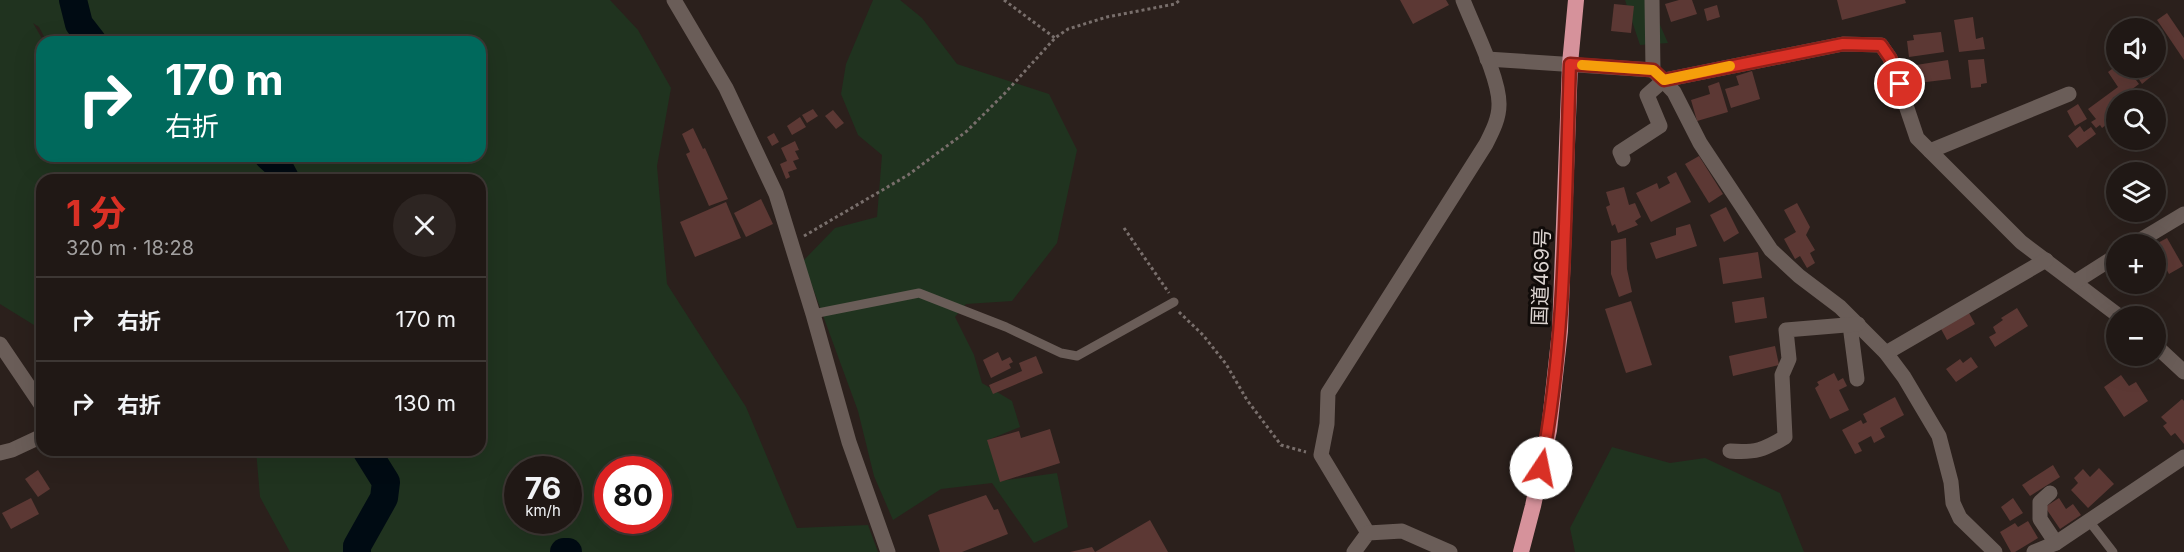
<!DOCTYPE html>
<html lang="ja">
<head>
<meta charset="utf-8">
<style>
	:root { --surface:#201815; --page:#2d2522; --text:#f1f3f6; --muted:#a2a0a0; --line:#3d3734; --accent:#d93025 }
	body { margin:0; font-family:Inter,"Noto Sans JP",sans-serif; background:var(--page); color:var(--text); height:100vh; display:flex; flex-direction:column; font-size:22px; white-space:nowrap }
	* { box-sizing:border-box; margin:0 }
	p { font-size:20px; color:var(--muted) }
	.icon { flex:none; width:33px; height:33px; fill:none; stroke:currentColor; stroke-width:2; stroke-linecap:round; stroke-linejoin:round }
	.map { position:relative; flex:1; overflow:hidden }
	.drawer { position:absolute; left:36px; top:174px; width:450px; height:282px; display:flex; flex-direction:column; background:var(--surface); border-radius:18px; box-shadow:0 6px 24px #0002,0 0 0 2px var(--line) }
	.drawer>* { flex:none }
	.banner { position:absolute; left:36px; top:36px; width:450px; height:126px; border-radius:18px; box-shadow:0 6px 24px #0002,0 0 0 2px var(--line); background:#00695c; color:#fff; overflow:hidden }
	.fabs { position:absolute; left:2106px; top:18px; display:grid; gap:12px }
	.fabs a { display:grid; place-items:center; width:60px; height:60px; border-radius:50%; background:var(--surface); box-shadow:0 6px 24px #0002,0 0 0 2px var(--line); font-size:30px }
	.speed { position:absolute; left:504px; top:456px; display:flex; gap:12px; font-size:30px; font-weight:700; text-align:center }
	.speed>* { display:grid; place-content:center; width:78px; height:78px; border-radius:50%; background:var(--surface); box-shadow:0 6px 24px #0002,0 0 0 2px var(--line); line-height:1 }
	.speed small { font-size:15px; font-weight:400 }
	.speed .limit { border:9px solid #d22; background:#fff; color:#111 }
	.pin { position:absolute; display:grid; place-items:center; width:51px; height:51px; color:#fff; margin:-26px; border:3px solid #fff; border-radius:50%; box-shadow:0 2px 6px #0007 }
	.me { position:absolute; width:66px; margin:-33px; rotate:11deg; stroke-linejoin:round; filter:drop-shadow(0 0 4px #0008) }
	.turn { display:flex; align-items:center; gap:21px; height:126px; padding:0 30px; font-size:27px }
	.turn .icon { width:78px; height:78px; stroke-width:2.5 }
	.turn b { display:block; font-size:42px; line-height:51px }
	.round { display:grid; place-items:center; flex:none; width:63px; height:63px; border-radius:32px; background:var(--page) }
	.summary { display:flex; align-items:center; justify-content:space-between; height:102px; padding:0 30px }
	h1 { font-size:36px; font-weight:700; line-height:45px; color:var(--accent) }
	ul { padding:0; list-style:none }
	li { display:flex; align-items:center; gap:18px; height:84px; padding:0 30px; border-top:2px solid var(--line) }
	li div { flex:1 }
	li b { display:block; font-size:22px }
	li em { font-style:normal }
	.map>svg:first-child { display:block }
</style>
</head>
<body>
<div class="map">
<svg width="2184" height="552" viewBox="0 0 2184 552">
	<rect width="100%" height="100%" fill="#2b201c"/>
	<!-- green -->
	<g fill="#20331f" fill-rule="evenodd">
		<path d="M0 0H610L638 30 671 88 657 166 667 284 746 407 797 528 868 525 878 552H290L260 497 256 450H480V180H42V330L0 304ZM33 23 39 27 47 42H480V156H42V42H44ZM518 470H568V520H518ZM608 470H658V520H608Z"/>
		<polygon points="873,0 900,0 922,18 957,64 1049,94 1077,150 1057,243 1012,301 966,304 955,317 974,355 982,383 1012,401 1020,427 988,440 1000,481 1057,473 1068,527 1034,543 992,483 941,489 893,520 874,476 858,411 803,261 835,228 877,217 882,155 858,135 841,94 846,64"/>
		<polygon points="1625,0 1655,0 1653,9 1668,43 1640,45"/>
		<polygon points="1612,447 1670,463 1705,458 1780,493 1804,552 1575,552 1570,528"/>
	</g>
	<g fill="none" stroke-linecap="round" stroke-linejoin="round">
		<!-- river -->
		<g stroke="#000b13" stroke-width="28">
			<polyline points="73,0 79,24 93,42"/>
			<polyline points="268,156 278,165 286,180"/>
			<polyline points="357,552 357,546 384,498 386,482 366,450"/>
			<polyline points="564,552 568,552"/>
		</g>
	</g>
	<!-- building -->
	<g fill="#5c3834">
		<polygon points="1400,0 1446,0 1449,5 1413,24"/>
		<polygon points="1679,0 1692,0 1697,14 1671,22 1665,4"/>
		<polygon points="1837,0 1905,0 1906,3 1842,20"/>
		<polygon points="1614,4 1634,6 1631,33 1611,31"/>
		<polygon points="1717,5 1720,17 1707,21 1704,9"/>
		<polygon points="2167,13 2184,38 2184,60 2157,20"/>
		<polygon points="1973,17 1976,39 1983,37 1985,49 1959,52 1954,20"/>
		<polygon points="1941,32 1944,52 1909,57 1907,41 1914,40 1913,35"/>
		<polygon points="1984,59 1987,83 1981,84 1981,87 1971,88 1968,60"/>
		<polygon points="1948,60 1951,79 1918,83 1916,65"/>
		<polygon points="2116,66 2116,68 2127,68 2139,84 2123,96 2121,93 2113,98 2116,103 2116,117 2102,128 2100,125 2096,128 2091,122 2096,119 2088,109 2118,87 2108,72"/>
		<polygon points="2142,68 2147,68 2153,75 2142,84 2135,73"/>
		<polygon points="1752,71 1760,99 1731,108 1725,89 1739,85 1736,76"/>
		<polygon points="1719,82 1728,112 1697,121 1691,100 1710,94 1708,86"/>
		<polygon points="2078,104 2087,119 2075,126 2067,111"/>
		<polygon points="813,109 818,116 807,123 802,115"/>
		<polygon points="833,110 844,123 836,129 825,116"/>
		<polygon points="800,117 806,127 792,135 787,126"/>
		<polygon points="2080,126 2084,132 2091,127 2096,134 2077,148 2068,136"/>
		<polygon points="693,128 703,149 705,148 728,199 709,206 686,154 690,152 682,134"/>
		<polygon points="774,133 779,142 772,146 767,137"/>
		<polygon points="795,141 799,150 795,151 799,159 793,161 797,169 788,172 790,177 786,179 780,164 787,161 781,148"/>
		<polygon points="1699,156 1723,194 1709,203 1685,164"/>
		<polygon points="1676,172 1691,202 1651,222 1636,193 1657,183 1659,189 1670,183 1667,177"/>
		<polygon points="1624,187 1629,205 1635,203 1641,217 1635,221 1638,225 1618,233 1615,224 1612,226 1606,207 1610,205 1606,192"/>
		<polygon points="761,199 773,224 746,237 734,213"/>
		<polygon points="726,202 741,238 695,257 680,222"/>
		<polygon points="1797,203 1810,227 1806,235 1815,250 1810,253 1815,263 1807,268 1800,256 1795,259 1784,239 1796,232 1784,210"/>
		<polygon points="1726,207 1739,233 1724,242 1710,215"/>
		<polygon points="1690,224 1697,246 1656,259 1650,243 1676,235 1676,228"/>
		<polygon points="1626,238 1627,269 1632,292 1619,297 1611,274 1611,241"/>
		<polygon points="2167,238 2183,266 2169,274 2156,250 2156,244"/>
		<polygon points="1758,252 1762,278 1723,284 1719,258"/>
		<polygon points="1764,297 1767,318 1735,323 1732,302"/>
		<polygon points="1631,301 1652,365 1626,373 1605,309"/>
		<polygon points="2017,308 2028,326 1995,347 1989,337 1996,333 1993,327 2003,320 2001,318"/>
		<polygon points="1968,311 1975,324 1947,340 1940,327"/>
		<polygon points="1775,346 1779,365 1733,376 1729,356"/>
		<polygon points="998,352 1002,361 1010,357 1013,362 1009,364 1011,368 991,378 983,360"/>
		<polygon points="1036,356 1043,373 993,394 989,385 1022,371 1019,363"/>
		<polygon points="1971,357 1978,367 1956,382 1946,369 1960,359 1963,363"/>
		<polygon points="1834,373 1838,381 1843,378 1847,386 1839,390 1849,410 1830,419 1815,388 1819,385 1817,382"/>
		<polygon points="2121,375 2129,386 2136,382 2148,401 2124,417 2104,387"/>
		<polygon points="1895,397 1904,415 1880,428 1885,437 1874,443 1871,436 1858,443 1862,451 1855,454 1842,430 1861,420 1863,424 1867,422 1863,414"/>
		<polygon points="2182,399 2184,401 2184,444 2175,433 2171,436 2163,426 2167,423 2161,417"/>
		<polygon points="1050,429 1060,463 1000,482 987,440 1019,431 1021,438"/>
		<polygon points="2053,465 2060,477 2030,496 2022,485"/>
		<polygon points="2099,468 2114,484 2088,508 2071,490 2078,483 2074,478 2083,469 2090,477"/>
		<polygon points="38,470 50,489 38,497 25,479"/>
		<polygon points="986,495 994,510 998,509 1008,534 962,552 940,552 928,515"/>
		<polygon points="31,498 39,514 11,529 2,513"/>
		<polygon points="2013,498 2023,513 2010,521 2001,507"/>
		<polygon points="2059,498 2066,509 2073,504 2081,515 2060,529 2045,507"/>
		<polygon points="1150,520 1168,552 1070,552 1092,547 1095,552"/>
		<polygon points="2028,521 2038,538 2015,552 2011,552 2000,532 2015,523 2018,527"/>
	</g>
	<g fill="none" stroke-linecap="round" stroke-linejoin="round">
		<!-- path -->
		<g stroke="#796f6c" stroke-width="3" stroke-dasharray="3 3" stroke-linecap="butt">
			<polyline points="1004,0 1055,38"/>
			<polyline points="1124,228 1169,293"/>
			<polyline points="804,236 908,175 967,131 1006,92 1055,38 1068,29 1107,17 1175,4 1180,0"/>
			<polyline points="1179,312 1203,335 1226,364 1247,400 1281,445 1306,452"/>
		</g>
		<!-- service -->
		<g stroke="#6a5d58" stroke-width="9">
			<polyline points="813,314 919,293 1006,327 1061,353 1077,356 1174,302"/>
			<polyline points="2089,521 2113,552"/>
		</g>
		<!-- minor -->
		<g stroke="#6a5d58" stroke-width="15">
			<polyline points="1652,0 1653,70 1674,92 1700,143 1771,250 1799,276 1840,307 1886,353 1904,377 1939,436 1951,482 1953,503 1960,518 1995,552"/>
			<polyline points="1487,59 1653,70"/>
			<polyline points="1930,151 2069,94"/>
			<polyline points="1623,159 1620,152 1660,126 1647,95 1664,80 1843,44 1881,45 1890,58 1917,138 2021,242 2119,316"/>
			<polyline points="2134,244 2184,214"/>
			<polyline points="2075,282 2116,256"/>
			<polyline points="1850,325 1857,379"/>
			<polyline points="0,344 42,406"/>
			<polyline points="2156,346 2184,372"/>
			<polyline points="1886,353 2046,260"/>
			<path d="M1730 451C1755 453 1764 450 1785 437L1782 375 1789 359 1786 330 1858 324"/>
			<polyline points="0,453 12,450 42,436"/>
			<polyline points="2050,493 2040,502 2040,519 2056,543"/>
			<path d="M1368 533 1321 455 1327 424 1328 393 1486 144C1492 132 1499 119 1499 105 1500 79 1473 26 1463 0"/>
			<polyline points="1354,552 1368,533 1402,531 1450,552"/>
			<polyline points="2034,552 2056,543 2184,457"/>
		</g>
		<!-- tertiary -->
		<polyline stroke="#6a5d58" stroke-width="15" points="674,0 726,88 776,194 813,314 849,442 888,552"/>
		<!-- trunk -->
		<polyline stroke="#d6929b" stroke-width="16" points="1521,552 1533,506 1549,430 1560,331 1570,64 1576,0"/>
	</g>
	<g fill="none" stroke-linecap="round" stroke-linejoin="round">
		<!-- route casing -->
		<g stroke="#8d1f18" stroke-width="15">
			<path id="route" d="M1541 468C1567 335 1565 199 1570 64L1653 70 1664 80 1843 44 1881 45 1890 58 1900 84"/>
		</g>
		<!-- route -->
		<use href="#route" stroke="#d93025" stroke-width="10"/>
		<!-- slow -->
		<polyline stroke="#f59e0b" stroke-width="10" points="1582,65 1653,70 1664,80 1730,66"/>
	</g>
	<g text-anchor="middle" dominant-baseline="central" stroke-width="6" stroke-linejoin="round" paint-order="stroke">
		<!-- street labels -->
		<g font-size="20" fill="#dcd4d1" stroke="#100b09">
			<text transform="translate(1541 277) rotate(-88)">国道469号</text>
		</g>
	</g>
</svg>
<div class="fabs">
<a><svg class="icon" aria-label="sound" viewBox="0 0 24 24"><path d="M4 9h4l5-4v14l-5-4H4zM17 9q2 3 0 6"/></svg></a>
<a><svg class="icon" aria-label="search" viewBox="0 0 24 24"><circle cx="10" cy="10" r="6"/><path d="M15 15l6 6"/></svg></a>
<a><svg class="icon" aria-label="layers" viewBox="0 0 24 24"><path d="M12 4l9 5-9 5-9-5zM3 14l9 5 9-5"/></svg></a>
<a>+</a>
<a>−</a>
</div>
<div class="speed"><div>76<small>km/h</small></div><div class="limit">80</div></div>
<div class="pin" style="left:1900px;top:84px;background:#d93025"><svg class="icon" aria-label="arrive" viewBox="0 0 24 24"><path d="M6 21V4h12l-3 4 3 4H6"/></svg></div>
<svg class="me" style="left:1541px;top:468px" viewBox="-20 -20 40 40"><circle r="19" fill="#fff"/><path d="M0-13L10 11 0 6-10 11z" fill="#d93025"/></svg>
<div class="banner">
<div class="turn"><svg class="icon" aria-label="right" viewBox="0 0 24 24"><path d="M7 20v-9h11M14 6l5 5-5 5"/></svg><div><b>170 m</b>右折</div></div>
</div>
<section class="drawer">
<div class="summary"><div><h1>1 分</h1><p>320 m · 18:28</p></div><a class="round"><svg class="icon" aria-label="close" viewBox="0 0 24 24"><path d="M6 6l12 12M18 6L6 18"/></svg></a></div>
<ul>
<li><svg class="icon" aria-label="right" viewBox="0 0 24 24"><path d="M7 20v-9h11M14 6l5 5-5 5"/></svg><div><b>右折</b></div><em>170 m</em></li>
<li><svg class="icon" aria-label="right" viewBox="0 0 24 24"><path d="M7 20v-9h11M14 6l5 5-5 5"/></svg><div><b>右折</b></div><em>130 m</em></li>
</ul>
</section>
</div>
</body>
</html>
